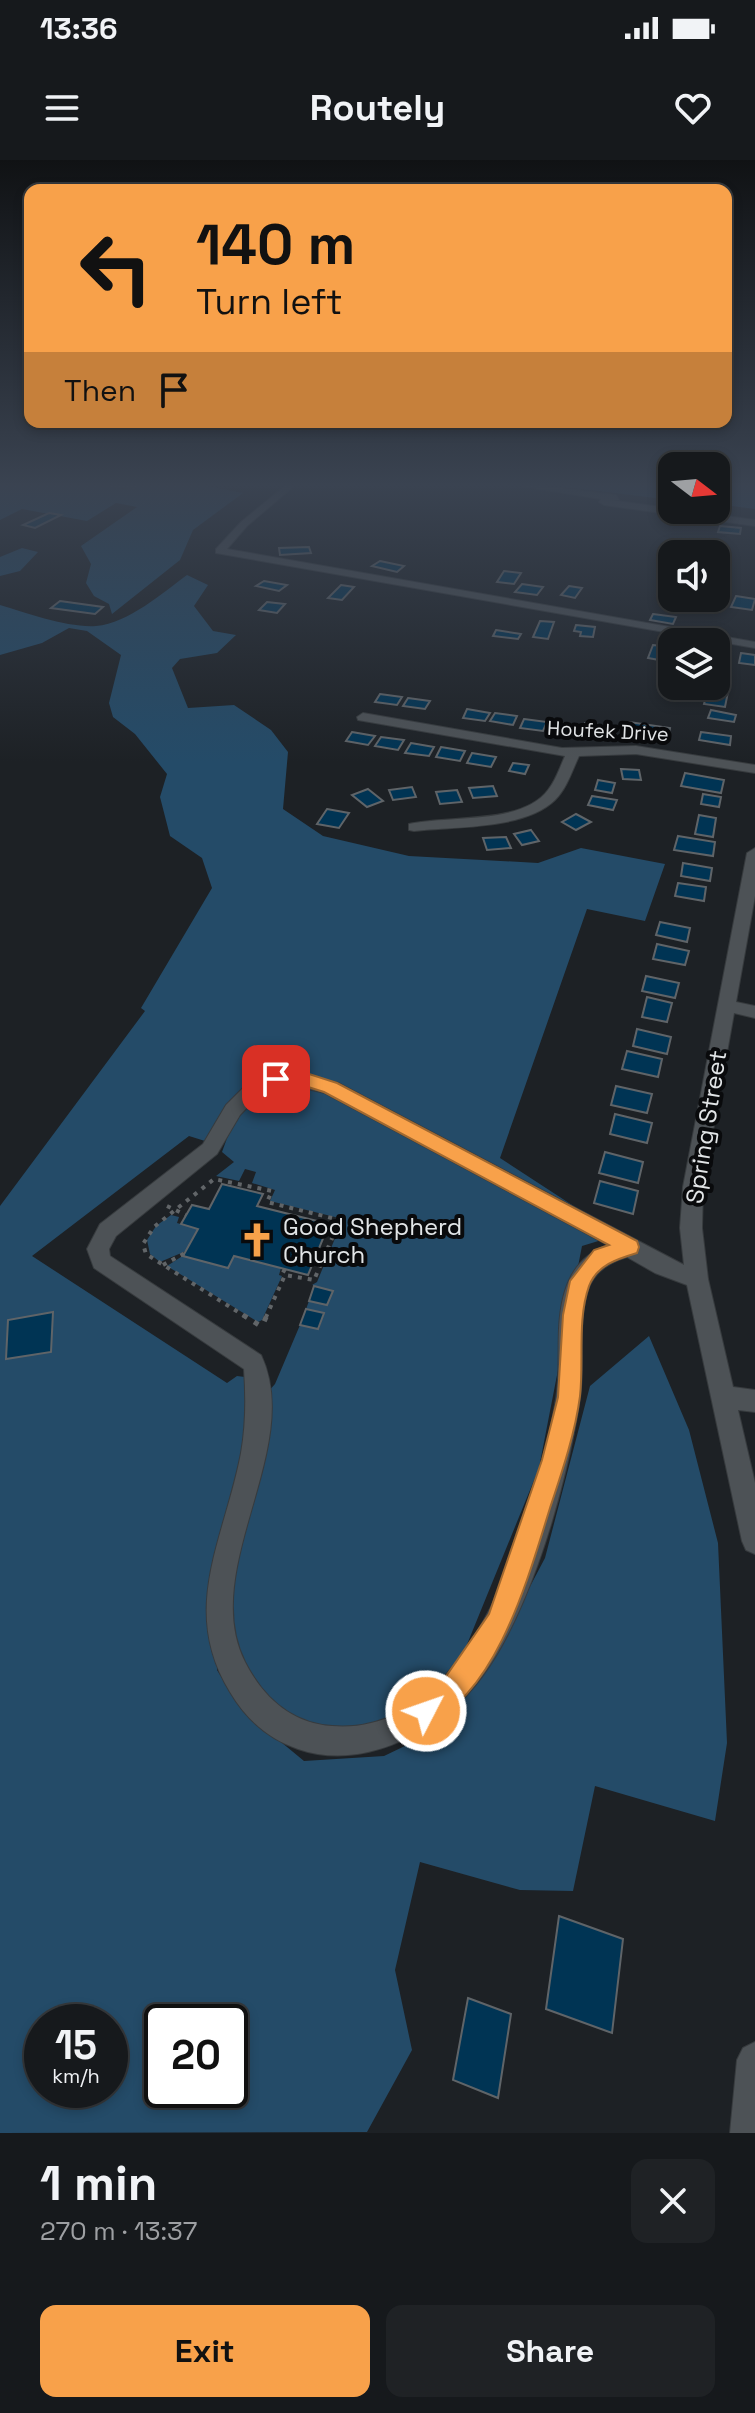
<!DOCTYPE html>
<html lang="en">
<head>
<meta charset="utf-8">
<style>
	:root { --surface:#16191c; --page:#1f2225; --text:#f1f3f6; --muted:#9ea0a3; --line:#35383b; --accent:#f8a14a }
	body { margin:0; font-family:"Space Grotesk",sans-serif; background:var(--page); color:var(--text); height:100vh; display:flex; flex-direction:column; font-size:30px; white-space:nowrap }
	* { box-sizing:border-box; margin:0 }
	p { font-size:26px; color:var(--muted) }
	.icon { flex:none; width:44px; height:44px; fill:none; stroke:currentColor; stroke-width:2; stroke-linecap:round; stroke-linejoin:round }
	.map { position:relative; height:1973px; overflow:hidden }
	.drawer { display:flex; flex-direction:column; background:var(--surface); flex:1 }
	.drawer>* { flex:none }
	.banner { position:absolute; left:24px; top:24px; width:708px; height:244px; border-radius:16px; box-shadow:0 4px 12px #0003,0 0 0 2px var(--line); background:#f8a14a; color:#111; overflow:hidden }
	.needle { width:52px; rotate:106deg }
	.controls { position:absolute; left:658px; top:292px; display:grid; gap:16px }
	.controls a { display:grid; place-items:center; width:72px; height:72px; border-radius:16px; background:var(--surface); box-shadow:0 4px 12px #0003,0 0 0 2px var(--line); font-size:40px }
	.speed { position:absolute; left:24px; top:1844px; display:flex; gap:16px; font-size:40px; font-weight:700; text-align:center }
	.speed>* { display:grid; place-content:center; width:104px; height:104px; border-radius:50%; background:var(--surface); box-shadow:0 4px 12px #0003,0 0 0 2px var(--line); line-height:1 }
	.speed small { font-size:20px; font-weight:400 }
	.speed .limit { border:4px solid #111; border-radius:12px; background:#fff; color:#111 }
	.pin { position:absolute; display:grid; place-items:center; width:68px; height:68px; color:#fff; margin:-34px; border-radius:16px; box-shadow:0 4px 12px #0006 }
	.me { position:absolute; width:88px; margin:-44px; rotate:49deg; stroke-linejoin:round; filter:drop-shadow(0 0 6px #0008) }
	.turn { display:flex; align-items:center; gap:28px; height:168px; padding:0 40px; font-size:36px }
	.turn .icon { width:104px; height:104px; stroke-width:2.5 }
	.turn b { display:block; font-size:56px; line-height:68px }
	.then { display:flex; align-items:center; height:76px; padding:0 40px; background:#0003; gap:16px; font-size:30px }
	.round { display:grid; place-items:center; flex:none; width:84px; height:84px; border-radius:16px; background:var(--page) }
	.head { display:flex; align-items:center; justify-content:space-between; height:136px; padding:0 40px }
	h1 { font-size:48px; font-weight:800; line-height:60px }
	.button { display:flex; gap:16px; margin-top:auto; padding:16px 40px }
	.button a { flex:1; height:92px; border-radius:16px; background:var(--accent); color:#111; font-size:32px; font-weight:800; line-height:92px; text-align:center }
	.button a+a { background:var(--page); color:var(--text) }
	.status { display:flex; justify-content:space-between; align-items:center; height:56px; padding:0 40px; background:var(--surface); direction:ltr }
	.status svg { height:22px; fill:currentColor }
	header { display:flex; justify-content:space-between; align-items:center; height:104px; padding:0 40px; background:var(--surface); font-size:36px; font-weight:800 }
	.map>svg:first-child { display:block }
</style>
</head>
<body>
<div class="status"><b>13:36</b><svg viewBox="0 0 49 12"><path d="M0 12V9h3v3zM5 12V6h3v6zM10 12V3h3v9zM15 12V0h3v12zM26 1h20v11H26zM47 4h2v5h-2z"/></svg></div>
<header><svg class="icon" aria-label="menu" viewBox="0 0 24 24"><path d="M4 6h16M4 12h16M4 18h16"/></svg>Routely<svg class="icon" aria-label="heart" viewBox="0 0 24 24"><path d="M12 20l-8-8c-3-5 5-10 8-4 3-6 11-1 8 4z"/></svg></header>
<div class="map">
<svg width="755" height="1973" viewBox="0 0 755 1973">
	<rect width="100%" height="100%" fill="#1d2125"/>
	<!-- green -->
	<g fill="#244b68" fill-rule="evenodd">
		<polygon points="0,326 207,326 243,333 193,370 180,400 112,454 109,444 94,436 86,423 91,404 81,386 137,347 116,343 87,361 22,349 0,360"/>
		<polygon points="557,326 672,326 672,340"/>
		<polygon points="716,326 755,326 755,349 716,344"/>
		<polygon points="22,388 38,392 20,411 0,416 0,397"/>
		<path d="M187 415 208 425 194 446 213 471 236 475 217 493 180 499 172 508 188 548 234 545 271 570 288 592 283 649 323 676 409 696 538 703 581 688 665 704 645 761 587 749 500 998 618 1075 582 1086 539 1308 459 1504 409 1551 358 1569 308 1565 274 1548 239 1493 231 1474 228 1423 267 1233 275 1224 300 1165 319 1169 324 1153 306 1149 309 1141 327 1145 332 1131 312 1125 317 1122 343 1059 270 1041 275 1030 252 1023 256 1012 245 1009 239 1021 216 1016 234 1002 222 992 234 959 259 931 294 922 341 930 300 909 258 920 205 981 189 976 32 1096 227 1223 237 1216 245 1217 250 1223 217 1510 242 1550 304 1601 384 1596 432 1573 484 1514 545 1398 590 1226 649 1176 689 1270 718 1383 727 1583 715 1661 595 1626 573 1731 520 1730 420 1702 395 1810 412 1890 367 1972 0 1973V1046L145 851 141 848 212 728 202 698 170 676 160 637 167 614 135 574 113 557 109 543 121 495 87 471 69 468 42 483 0 495V445C27 453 68 468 96 466 129 463 162 433 187 415ZM42 1862H110V1930H42ZM162 1862H230V1930H162Z"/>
		<polygon points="171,1055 179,1057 177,1063 198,1069 186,1091 160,1102 150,1094 147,1080 156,1066"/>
		<polygon points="184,1095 228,1108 234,1096 281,1108 279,1115 282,1116 262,1160 258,1162 167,1106"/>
	</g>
	<!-- building -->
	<g fill="#003454" stroke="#5f6468" stroke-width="2">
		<polygon points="49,353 61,355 35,368 23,365"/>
		<polygon points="720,366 741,368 740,374 718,372"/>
		<polygon points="309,387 311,393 280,395 279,388"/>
		<polygon points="380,401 404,406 397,412 372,406"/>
		<polygon points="504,411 521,413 514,424 497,422"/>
		<polygon points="264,421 287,425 279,431 256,426"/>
		<polygon points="522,424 543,427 537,435 515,432"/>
		<polygon points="341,425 354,427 342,440 328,438"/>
		<polygon points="569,426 582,428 575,438 561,435"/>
		<polygon points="736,436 755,439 752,450 731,447"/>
		<polygon points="60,441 103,447 95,454 51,448"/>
		<polygon points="267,442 285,444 277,453 259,450"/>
		<polygon points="653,454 676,457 673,464 650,460"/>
		<polygon points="540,461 554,462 548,479 533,477"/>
		<polygon points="576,465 595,467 593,477 580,476 581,472 574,471"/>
		<polygon points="496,470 521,474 518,479 493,476"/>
		<polygon points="653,485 670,487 665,501 648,498"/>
		<polygon points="741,493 755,495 755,505 739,503"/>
		<polygon points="708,530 728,532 725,547 704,544"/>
		<polygon points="380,534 402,537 397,545 375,542"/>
		<polygon points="408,538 430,541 425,549 403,546"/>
		<polygon points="467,549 490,553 485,561 463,558"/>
		<polygon points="711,550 736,555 734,562 708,558"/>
		<polygon points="495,553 517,556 513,565 490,561"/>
		<polygon points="524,559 547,562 543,571 520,568"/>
		<polygon points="555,562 578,565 575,574 552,571"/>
		<polygon points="629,562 670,568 668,578 626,572"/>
		<polygon points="585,563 608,566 605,574 582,570"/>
		<polygon points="352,572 375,576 368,585 346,581"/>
		<polygon points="701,572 731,576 730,585 699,580"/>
		<polygon points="381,577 404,580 398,590 375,586"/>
		<polygon points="411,583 434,587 429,596 405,593"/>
		<polygon points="441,587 465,591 460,601 436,597"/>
		<polygon points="472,593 496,597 491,607 467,603"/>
		<polygon points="513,603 529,605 525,614 509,611"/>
		<polygon points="621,609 639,610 641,620 623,619"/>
		<polygon points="685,613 724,620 721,633 681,626"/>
		<polygon points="598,620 615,623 612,633 595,630"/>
		<polygon points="493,626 497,636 473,638 469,628"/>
		<polygon points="412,627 416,637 393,640 389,630"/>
		<polygon points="368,629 383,641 367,647 352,635"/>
		<polygon points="457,630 462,642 440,644 436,632"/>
		<polygon points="703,634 721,637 719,647 701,644"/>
		<polygon points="592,636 617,640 613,650 588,645"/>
		<polygon points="327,649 349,653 339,668 317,664"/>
		<polygon points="576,654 591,662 576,670 562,662"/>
		<polygon points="699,655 716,658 713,677 695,674"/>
		<polygon points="531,670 539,681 522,685 514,674"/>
		<polygon points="678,676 715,682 713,696 674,690"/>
		<polygon points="506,677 511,688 487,690 483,678"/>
		<polygon points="683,703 712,708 710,721 681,716"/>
		<polygon points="678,723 706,727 704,741 675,736"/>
		<polygon points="660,762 690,768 687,782 656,775"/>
		<polygon points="657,784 689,791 685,805 653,799"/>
		<polygon points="646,816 679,823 675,838 642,831"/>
		<polygon points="647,837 672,843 667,862 642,857"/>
		<polygon points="637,869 671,877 667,894 633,886"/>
		<polygon points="627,891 662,899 658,917 622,909"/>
		<polygon points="616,926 652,934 647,953 611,945"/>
		<polygon points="615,954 652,963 647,983 610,974"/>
		<polygon points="605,992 643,1002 638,1023 599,1013"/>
		<polygon points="600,1021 638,1031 633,1054 594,1043"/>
		<polygon points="222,1024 263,1034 257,1046 329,1064 308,1115 234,1096 228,1108 183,1096 198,1069 181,1064 192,1045 209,1049"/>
		<polygon points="314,1126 333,1131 327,1145 309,1141"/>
		<polygon points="306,1149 324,1153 318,1169 300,1165"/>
		<polygon points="53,1152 51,1192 6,1199 8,1160"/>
		<polygon points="559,1756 623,1779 612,1873 546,1849"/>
		<polygon points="468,1838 511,1854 498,1938 453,1920"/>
	</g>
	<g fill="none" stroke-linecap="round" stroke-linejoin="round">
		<!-- minor casing -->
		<g stroke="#373b3e" stroke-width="2">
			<g id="minor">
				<polygon points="100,326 138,326 134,329"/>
				<polygon points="285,326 294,326 247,366 227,389 755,482 755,488 216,393 216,389 241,362"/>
				<polygon points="521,326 542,326 616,335 619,340 610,340 755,360 755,366 604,345 599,342 601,339"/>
				<path d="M363 553 562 588 636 586 755 605V613L636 594 579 596C572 611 567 628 555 640 524 670 455 666 414 671L409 670V664C448 655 522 665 548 630 556 620 560 607 565 596L358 560 357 557Z"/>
				<path d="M755 688V736L736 842 755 846V858L734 853 703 1027 702 1068 708 1119 733 1227 755 1230V1252L738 1250 755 1323V1394L746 1390 742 1381 687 1125 655 1113 627 1097C610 1102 594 1111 588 1130 577 1165 585 1203 580 1238 567 1325 523 1490 454 1547 412 1583 353 1608 298 1589 268 1579 246 1559 230 1532 179 1449 225 1378 241 1293 246 1265 246 1237 244 1209L94 1108 87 1089 100 1064 203 984 226 945 251 920 290 911 338 923 684 1105 680 1068 683 1027 747 693ZM290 925 325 933 608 1085C586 1093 572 1108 565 1131 554 1166 562 1204 556 1239 538 1346 475 1578 332 1566 291 1563 263 1537 245 1502 198 1409 305 1288 261 1195L110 1096 109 1089 116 1076 217 994 240 955 264 930Z"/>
				<polygon points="755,1882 755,1973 730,1973 737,1900 743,1888"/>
			</g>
		</g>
		<!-- path-far1 -->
		<g stroke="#616568" stroke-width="4" stroke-dasharray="4 6" stroke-linecap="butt">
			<polyline points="167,1046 186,1055"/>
			<polyline points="163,1105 185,1093"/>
			<polyline points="285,1109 282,1114 285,1115"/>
			<polyline points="246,1157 146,1094 143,1084 154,1067 214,1019 272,1031 267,1042 340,1060 314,1120 285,1115 266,1157"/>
		</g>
		<!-- path -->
		<polyline stroke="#616568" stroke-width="5" stroke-dasharray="5 8" stroke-linecap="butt" points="243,1155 259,1165 263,1164 267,1155"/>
		<!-- minor -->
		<use href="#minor" fill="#4d5256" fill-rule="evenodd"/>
	</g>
	<!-- sky -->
	<linearGradient id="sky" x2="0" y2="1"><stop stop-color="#101214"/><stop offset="0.54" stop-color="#3a4351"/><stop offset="1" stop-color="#3a4351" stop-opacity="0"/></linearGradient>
	<rect width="755" height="602" fill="url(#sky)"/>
	<!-- route -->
	<path fill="#f8a14a" stroke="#a16930" stroke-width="2" d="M276 913H306L337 923 637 1081 639 1087 637 1093C617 1099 597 1105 589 1126 577 1160 584 1201 580 1236 575 1274 562 1312 550 1348 529 1415 497 1535 426 1564L416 1560 412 1551 416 1542 442 1522 489 1454 542 1300 558 1237 563 1155 570 1121 594 1090 609 1085 324 932 305 926 270 923 267 919 270 914Z"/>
	<!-- icons -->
	<defs>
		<g id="church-bare" transform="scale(2.76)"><path d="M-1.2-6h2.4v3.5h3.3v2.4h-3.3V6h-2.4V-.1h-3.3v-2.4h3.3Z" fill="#f8a14a" stroke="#090a0c" stroke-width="2.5" paint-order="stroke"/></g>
	</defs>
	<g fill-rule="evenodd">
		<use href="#church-bare" x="257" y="1080"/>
	</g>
	<g text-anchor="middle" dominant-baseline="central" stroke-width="8" stroke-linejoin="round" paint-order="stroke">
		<!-- far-street labels -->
		<g font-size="20" fill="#e2e5e7" stroke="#090a0c">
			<text transform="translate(608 571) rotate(3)">Houfek Drive</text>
		</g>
		<!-- street labels -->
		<g font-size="24" fill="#e2e5e7" stroke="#090a0c">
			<text transform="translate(706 967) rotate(-81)">Spring Street</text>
		</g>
		<!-- poi labels -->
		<g font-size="24" fill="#e2e5e7" stroke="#090a0c" text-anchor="start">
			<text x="283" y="1066">Good Shepherd<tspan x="283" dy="28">Church</tspan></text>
		</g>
	</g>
</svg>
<div class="controls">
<a><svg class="needle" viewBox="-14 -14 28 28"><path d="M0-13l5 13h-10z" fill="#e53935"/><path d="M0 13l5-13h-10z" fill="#9ea0a3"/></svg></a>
<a><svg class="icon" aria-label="sound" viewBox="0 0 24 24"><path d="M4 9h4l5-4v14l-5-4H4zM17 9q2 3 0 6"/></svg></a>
<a><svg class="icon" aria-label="layers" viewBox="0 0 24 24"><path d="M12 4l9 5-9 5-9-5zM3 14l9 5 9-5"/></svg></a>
</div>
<div class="speed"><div>15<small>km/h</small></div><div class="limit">20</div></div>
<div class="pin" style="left:276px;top:919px;background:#d93025"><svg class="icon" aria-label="arrive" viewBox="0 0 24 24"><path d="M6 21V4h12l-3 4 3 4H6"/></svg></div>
<svg class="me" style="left:426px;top:1551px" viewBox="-20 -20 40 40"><circle r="17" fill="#f8a14a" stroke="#fff" stroke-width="3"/><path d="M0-11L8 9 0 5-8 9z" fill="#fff"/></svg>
<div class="banner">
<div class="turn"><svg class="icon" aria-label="left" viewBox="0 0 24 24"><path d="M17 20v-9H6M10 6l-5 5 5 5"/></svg><div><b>140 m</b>Turn left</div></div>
<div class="then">Then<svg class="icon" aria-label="arrive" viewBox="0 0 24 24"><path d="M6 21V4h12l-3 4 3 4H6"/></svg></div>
</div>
</div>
<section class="drawer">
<div class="head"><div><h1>1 min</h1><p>270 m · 13:37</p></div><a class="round"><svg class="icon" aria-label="close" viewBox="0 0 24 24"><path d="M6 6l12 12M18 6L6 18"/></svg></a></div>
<div class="button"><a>Exit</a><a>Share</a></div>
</section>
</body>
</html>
